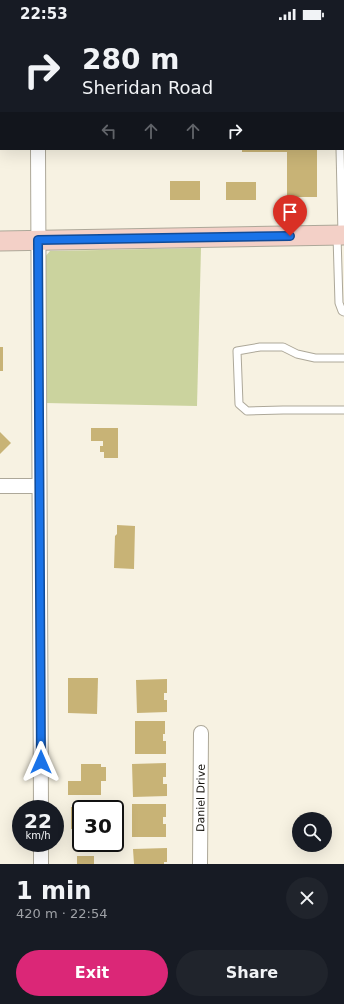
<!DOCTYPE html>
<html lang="en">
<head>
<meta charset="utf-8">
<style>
	:root { --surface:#171b24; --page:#20242c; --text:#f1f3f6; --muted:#9ea1a6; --accent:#db2777 }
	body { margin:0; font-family:"DejaVu Sans",sans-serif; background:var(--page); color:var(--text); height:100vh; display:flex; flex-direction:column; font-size:15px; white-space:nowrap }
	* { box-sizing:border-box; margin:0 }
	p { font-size:13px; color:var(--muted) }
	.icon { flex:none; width:22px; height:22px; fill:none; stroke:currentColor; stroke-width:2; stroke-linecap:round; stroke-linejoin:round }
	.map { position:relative; height:836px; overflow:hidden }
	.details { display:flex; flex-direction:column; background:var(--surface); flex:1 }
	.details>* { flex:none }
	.banner { position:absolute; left:0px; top:0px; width:344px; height:122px; box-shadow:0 4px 16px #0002; background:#171b24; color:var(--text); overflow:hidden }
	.fabs { position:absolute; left:292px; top:784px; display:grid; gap:8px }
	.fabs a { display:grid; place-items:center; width:40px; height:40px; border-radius:50%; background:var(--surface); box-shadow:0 4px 16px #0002; font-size:20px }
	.speed { position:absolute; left:12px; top:772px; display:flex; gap:8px; font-size:20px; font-weight:700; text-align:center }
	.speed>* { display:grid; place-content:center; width:52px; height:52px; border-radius:50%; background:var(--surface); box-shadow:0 4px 16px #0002; line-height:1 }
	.speed small { font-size:10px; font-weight:400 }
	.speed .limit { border:2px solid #111; border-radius:6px; background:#fff; color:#111 }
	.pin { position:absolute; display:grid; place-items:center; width:34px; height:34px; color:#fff; margin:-41px -17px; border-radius:50% 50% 50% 0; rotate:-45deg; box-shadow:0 0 4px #0007 }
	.pin .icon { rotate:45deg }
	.me { position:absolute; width:44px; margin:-22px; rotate:0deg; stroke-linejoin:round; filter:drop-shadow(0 0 3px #0008) }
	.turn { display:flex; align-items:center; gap:14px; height:84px; padding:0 16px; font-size:18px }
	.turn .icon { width:52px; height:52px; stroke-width:2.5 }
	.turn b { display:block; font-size:28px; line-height:34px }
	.lanes { display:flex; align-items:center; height:38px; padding:0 16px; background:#0003; justify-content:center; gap:20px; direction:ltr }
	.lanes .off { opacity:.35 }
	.round { display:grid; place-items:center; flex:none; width:42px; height:42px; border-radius:21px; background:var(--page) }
	.head { display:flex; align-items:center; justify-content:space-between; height:68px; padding:0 16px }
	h1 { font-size:24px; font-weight:700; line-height:30px }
	.action { display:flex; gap:8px; margin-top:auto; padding:8px 16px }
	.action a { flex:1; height:46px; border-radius:24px; background:var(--accent); color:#fff; font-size:16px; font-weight:700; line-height:46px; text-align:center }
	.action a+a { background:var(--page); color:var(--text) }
	.status { display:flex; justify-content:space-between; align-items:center; height:28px; padding:0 20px; background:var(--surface); direction:ltr }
	.status svg { height:11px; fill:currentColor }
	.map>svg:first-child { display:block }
</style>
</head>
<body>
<div class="status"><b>22:53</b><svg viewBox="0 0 49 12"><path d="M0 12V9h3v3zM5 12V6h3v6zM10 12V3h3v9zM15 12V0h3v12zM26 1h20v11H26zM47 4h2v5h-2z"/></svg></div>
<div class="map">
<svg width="344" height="836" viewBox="0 0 344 836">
	<rect width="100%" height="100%" fill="#f7f2e2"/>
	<!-- green -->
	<polygon fill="#cbd39e" points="201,220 197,378 45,375 44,230 50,223"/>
	<!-- building -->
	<g fill="#c8b376">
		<polygon points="242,121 317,121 317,169 287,169 287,124 242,124"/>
		<rect x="170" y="153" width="30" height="19"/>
		<rect x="226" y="154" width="30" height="18"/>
		<rect x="0" y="319" width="3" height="24"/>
		<polygon points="91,400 118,400 118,430 104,430 104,424 100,424 100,418 103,418 103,413 91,413"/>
		<polygon points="0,404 11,415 0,426"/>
		<polygon points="117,497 135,498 134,541 114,540 115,508 117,506"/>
		<polygon points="68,650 98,650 97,686 68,685"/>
		<polygon points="167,651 167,665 164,665 164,672 167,672 167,684 137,685 136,652"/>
		<polygon points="135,693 165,693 165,706 163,706 163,713 166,713 166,726 135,726"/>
		<polygon points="166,735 166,749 163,749 163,756 167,756 167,768 133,769 132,736"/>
		<polygon points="81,736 101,736 101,739 106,739 106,753 101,753 101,767 68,767 68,753 81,753"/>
		<polygon points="132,776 166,776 166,789 163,789 163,796 166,796 166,809 132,809"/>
		<polygon points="97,778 97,781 81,781 81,801 71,801 71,779"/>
		<polygon points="167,820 167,834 164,834 164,836 134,836 133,821"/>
		<rect x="77" y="828" width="17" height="8"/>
	</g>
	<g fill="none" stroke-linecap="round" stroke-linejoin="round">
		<!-- lane casing -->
		<g stroke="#ada899" stroke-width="9">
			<g id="lane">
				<polyline points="343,73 344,73"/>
				<polyline points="340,121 342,207"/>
				<polyline points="337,208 339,275 342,283 344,284"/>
				<polyline points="344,330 315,330 297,326 283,319 260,319 237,323 239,376 247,383 283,382 344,382"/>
			</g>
		</g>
		<!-- street casing -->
		<g stroke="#ada899" stroke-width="16">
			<g id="street">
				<polyline points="38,0 38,1"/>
				<polyline points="38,121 41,781"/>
				<polyline points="0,458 39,458"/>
				<polyline points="41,815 41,836"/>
				<path id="s1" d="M200 836 201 705"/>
			</g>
		</g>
		<!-- secondary casing -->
		<g stroke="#ada899" stroke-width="21">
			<polyline id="secondary" points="0,213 344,207"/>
		</g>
		<!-- lane -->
		<use href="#lane" stroke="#fff" stroke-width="7"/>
		<!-- street -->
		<use href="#street" stroke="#fff" stroke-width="14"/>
		<!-- secondary -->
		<use href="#secondary" stroke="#f3d0c7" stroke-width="19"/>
	</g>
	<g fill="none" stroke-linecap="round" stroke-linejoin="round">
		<!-- route casing -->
		<g stroke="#114b97" stroke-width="10">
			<polyline id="route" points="41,734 38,212 290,208"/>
		</g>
		<!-- route -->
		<use href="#route" stroke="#1a73e8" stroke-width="7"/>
	</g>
	<g text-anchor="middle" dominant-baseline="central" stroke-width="3" stroke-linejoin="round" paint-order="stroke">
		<!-- street labels -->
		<g font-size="11" fill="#16140f" stroke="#fff">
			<text stroke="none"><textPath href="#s1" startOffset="66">Daniel Drive</textPath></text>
		</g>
	</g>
</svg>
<div class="fabs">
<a><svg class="icon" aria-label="search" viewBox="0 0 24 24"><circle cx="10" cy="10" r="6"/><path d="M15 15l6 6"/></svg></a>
</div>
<div class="speed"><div>22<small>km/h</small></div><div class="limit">30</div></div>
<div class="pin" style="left:290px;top:208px;background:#d93025"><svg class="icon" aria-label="arrive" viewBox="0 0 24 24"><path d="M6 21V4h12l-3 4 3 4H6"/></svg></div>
<svg class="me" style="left:41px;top:734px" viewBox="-20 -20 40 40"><path d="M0-17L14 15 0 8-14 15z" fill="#1a73e8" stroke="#fff" stroke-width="4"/></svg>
<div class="banner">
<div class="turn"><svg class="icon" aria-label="right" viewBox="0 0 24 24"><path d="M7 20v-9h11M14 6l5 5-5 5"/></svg><div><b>280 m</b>Sheridan Road</div></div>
<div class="lanes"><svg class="icon off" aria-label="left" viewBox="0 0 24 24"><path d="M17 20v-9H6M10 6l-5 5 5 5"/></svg><svg class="icon off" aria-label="ahead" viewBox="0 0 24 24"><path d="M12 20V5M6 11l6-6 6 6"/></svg><svg class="icon off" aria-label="ahead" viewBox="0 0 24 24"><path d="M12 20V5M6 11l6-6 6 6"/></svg><svg class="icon" aria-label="right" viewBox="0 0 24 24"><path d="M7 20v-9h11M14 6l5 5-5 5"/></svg></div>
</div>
</div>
<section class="details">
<div class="head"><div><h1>1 min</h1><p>420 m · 22:54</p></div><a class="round"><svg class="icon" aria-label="close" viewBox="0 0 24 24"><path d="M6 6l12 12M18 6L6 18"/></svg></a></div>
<div class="action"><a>Exit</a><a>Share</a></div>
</section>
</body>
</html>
